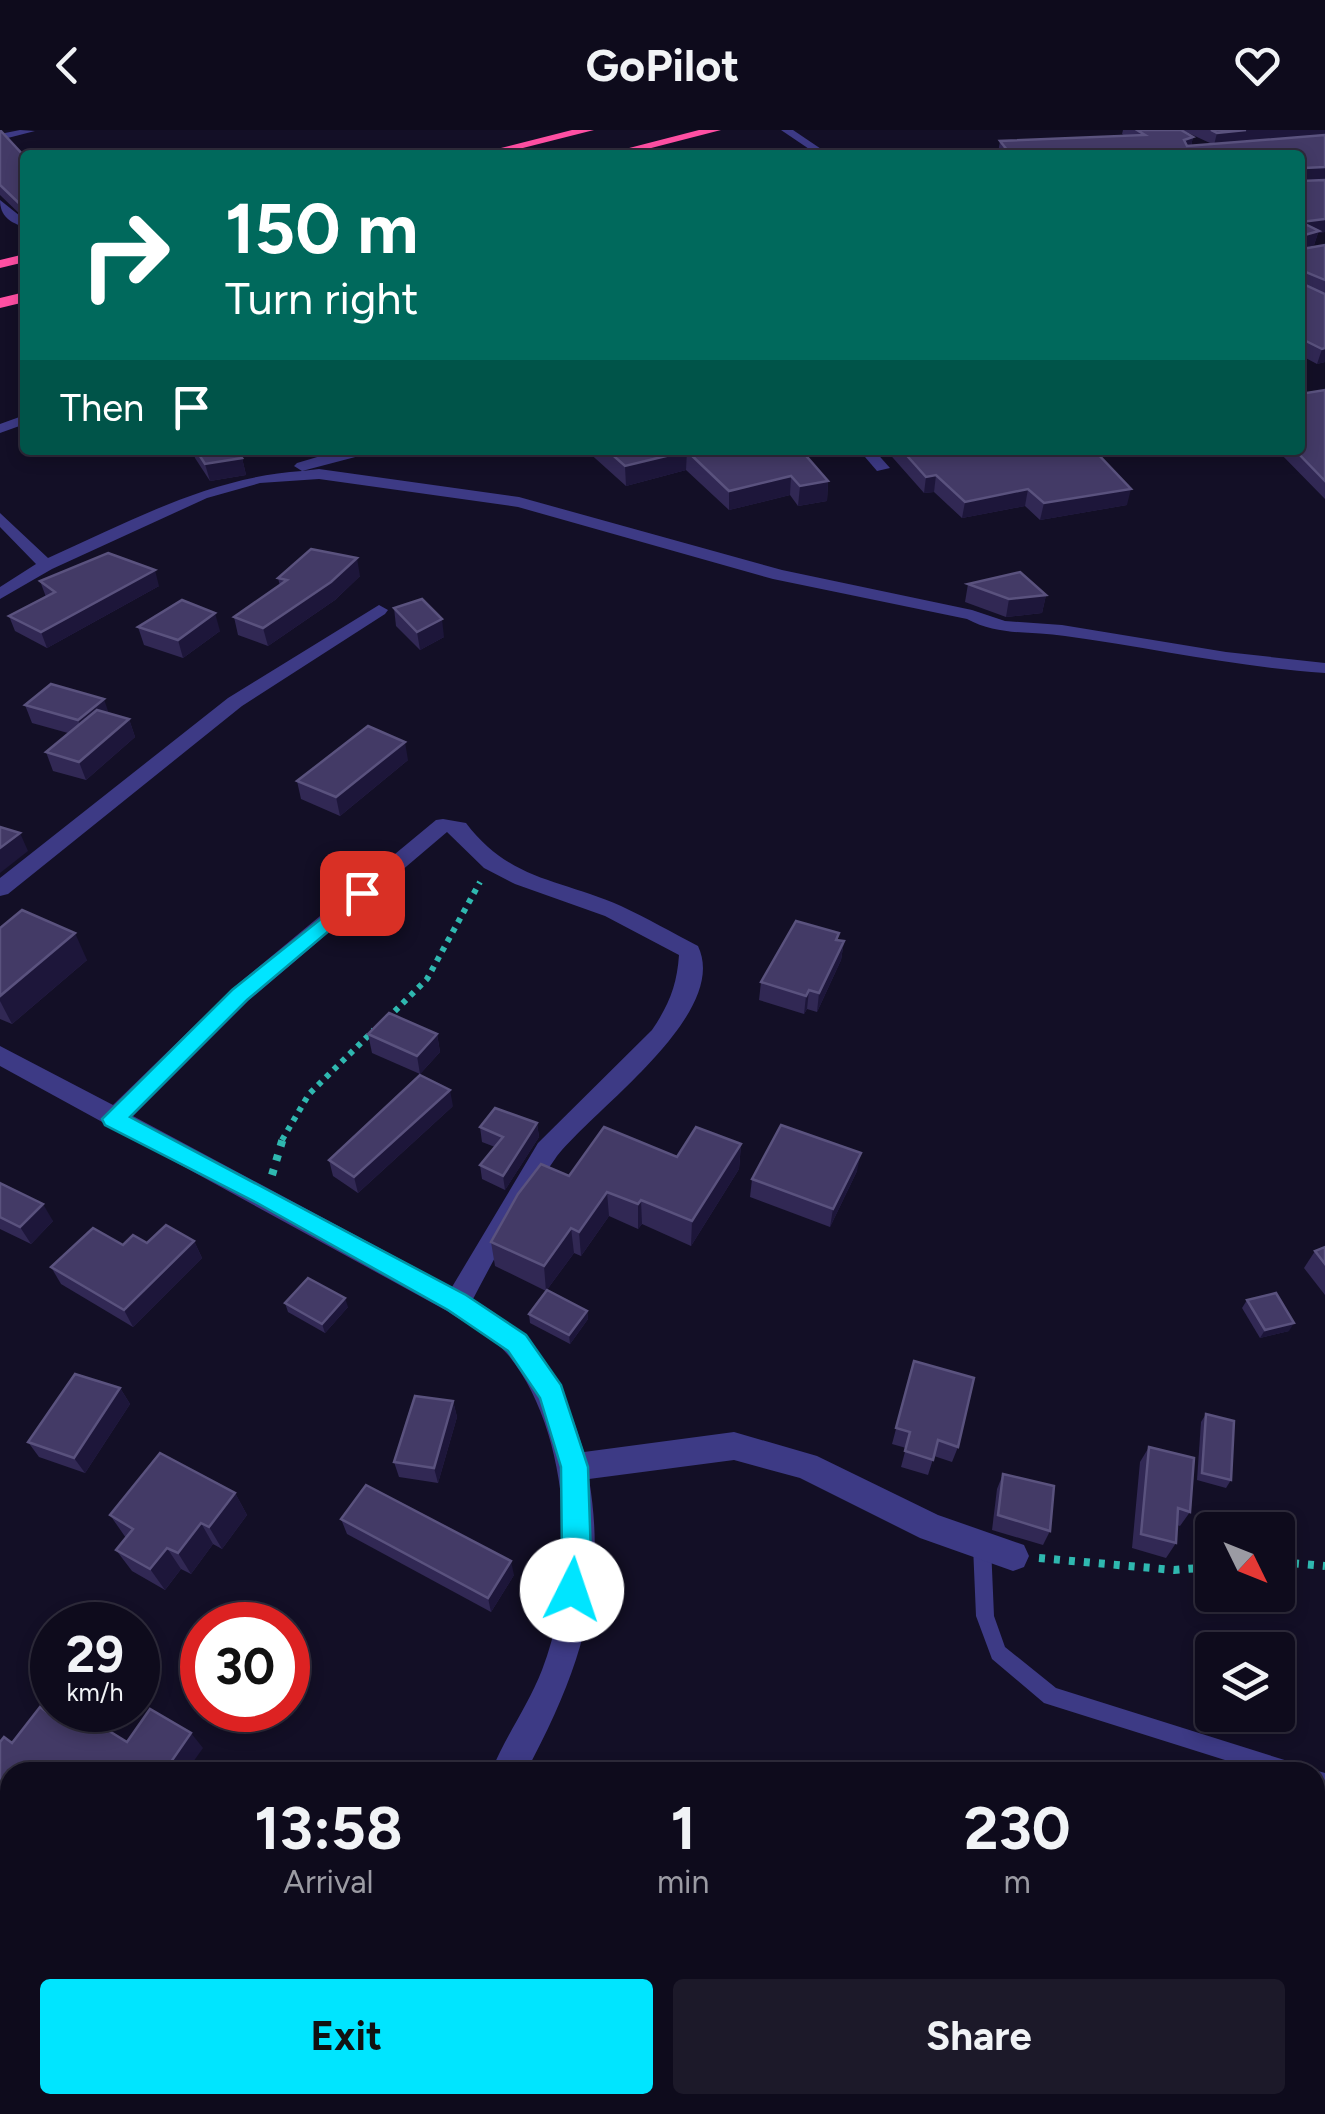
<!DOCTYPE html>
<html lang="en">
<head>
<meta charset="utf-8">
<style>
	:root { --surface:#0e0b1c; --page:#1c1929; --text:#f1f3f6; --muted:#9b9ba3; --line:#2e2b3b; --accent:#00e5ff }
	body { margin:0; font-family:Figtree,sans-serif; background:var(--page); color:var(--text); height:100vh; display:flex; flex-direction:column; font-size:38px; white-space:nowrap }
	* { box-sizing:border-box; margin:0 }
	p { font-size:32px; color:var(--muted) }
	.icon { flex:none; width:55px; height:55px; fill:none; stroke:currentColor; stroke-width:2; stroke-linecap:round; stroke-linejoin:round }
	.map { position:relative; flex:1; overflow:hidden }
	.drawer { position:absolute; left:0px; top:1632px; width:1325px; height:352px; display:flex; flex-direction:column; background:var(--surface); border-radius:30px 30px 0 0; box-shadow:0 5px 15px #0003,0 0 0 2px var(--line) }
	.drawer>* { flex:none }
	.banner { position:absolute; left:20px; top:20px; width:1285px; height:305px; border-radius:10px; box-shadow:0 5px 15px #0003,0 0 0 2px var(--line); background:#00695c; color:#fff; overflow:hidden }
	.needle { width:65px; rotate:133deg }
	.tools { position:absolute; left:1195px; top:1382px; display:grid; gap:20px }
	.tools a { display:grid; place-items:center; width:100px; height:100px; border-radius:10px; background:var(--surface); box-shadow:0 5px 15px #0003,0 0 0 2px var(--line); font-size:50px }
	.speed { position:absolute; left:30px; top:1472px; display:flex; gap:20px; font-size:50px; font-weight:700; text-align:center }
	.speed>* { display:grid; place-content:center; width:130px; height:130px; border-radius:50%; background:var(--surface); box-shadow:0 5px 15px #0003,0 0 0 2px var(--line); line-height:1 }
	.speed small { font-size:25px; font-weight:400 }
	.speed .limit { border:15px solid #d22; background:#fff; color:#111 }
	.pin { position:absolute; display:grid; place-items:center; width:85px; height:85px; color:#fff; margin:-42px; border-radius:20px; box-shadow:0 5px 15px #0006 }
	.me { position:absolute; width:110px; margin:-55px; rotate:4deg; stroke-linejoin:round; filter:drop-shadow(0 0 8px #0008) }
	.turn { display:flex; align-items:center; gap:35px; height:210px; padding:0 40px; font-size:45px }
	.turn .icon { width:130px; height:130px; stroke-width:2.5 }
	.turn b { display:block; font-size:70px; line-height:85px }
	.then { display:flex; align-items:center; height:95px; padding:0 40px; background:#0003; gap:20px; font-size:38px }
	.eta { display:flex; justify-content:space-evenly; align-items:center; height:170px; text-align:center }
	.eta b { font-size:60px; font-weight:700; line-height:70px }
	.action { display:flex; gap:20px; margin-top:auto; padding:20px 40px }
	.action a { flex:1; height:115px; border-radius:10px; background:var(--accent); color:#111; font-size:40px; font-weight:700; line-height:115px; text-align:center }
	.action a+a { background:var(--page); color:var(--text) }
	header { display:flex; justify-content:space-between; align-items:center; height:130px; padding:0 40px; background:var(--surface); font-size:45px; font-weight:700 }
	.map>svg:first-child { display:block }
</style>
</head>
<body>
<header><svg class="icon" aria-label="back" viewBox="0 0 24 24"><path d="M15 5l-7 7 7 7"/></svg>GoPilot<svg class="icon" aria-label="heart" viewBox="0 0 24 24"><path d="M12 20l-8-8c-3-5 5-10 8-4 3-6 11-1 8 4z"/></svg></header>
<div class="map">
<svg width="1325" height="1984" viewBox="0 0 1325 1984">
	<rect width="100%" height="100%" fill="#130f26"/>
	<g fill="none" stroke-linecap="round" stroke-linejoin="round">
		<!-- path-far1 -->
		<g stroke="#2fb8b0" stroke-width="6" stroke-dasharray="5 6" stroke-linecap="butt">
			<polyline points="387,889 427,849 480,752"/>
			<polyline points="282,1010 309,964 374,900"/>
		</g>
		<!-- path -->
		<g stroke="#2fb8b0" stroke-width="8" stroke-dasharray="6 9" stroke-linecap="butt">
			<polyline points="272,1045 283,1008"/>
			<polyline points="1039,1428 1174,1440 1212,1437"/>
			<polyline points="1278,1432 1325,1436"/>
		</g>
		<!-- lane -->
		<g fill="#3d3a85" fill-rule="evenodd">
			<polygon points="982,1408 988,1410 991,1416 994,1486 1005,1517 1056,1558 1291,1632 1298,1635 1300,1642 1263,1642 1044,1573 992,1529 976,1486 973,1416 976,1410"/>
			<polygon points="1315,1640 1325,1643 1325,1663 1315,1660 1315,1642 1310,1642"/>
		</g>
		<!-- street -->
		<g fill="#3d3a85" fill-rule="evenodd">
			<polygon points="20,0 35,1 0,10 0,4"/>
			<polygon points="781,0 793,0 830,25 818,25"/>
			<path d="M0 70 25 90V97C10 93 0 86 0 70Z"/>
			<polygon points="25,285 25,294 0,303 0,294"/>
			<path d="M341 320H382L302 341 319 339 519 367 782 440 972 480 1005 491 1062 495 1226 522 1325 533V543C1237 537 1152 518 1065 506 1031 501 998 506 967 489L773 449 518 377 319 349 260 353 207 368 52 439 0 469V457L36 434 0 397V383L48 428C131 391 210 347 302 341L294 336 297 333Z"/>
			<polygon points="859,320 874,320 890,338 877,341"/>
			<polygon points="379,475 388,480 385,484 242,576 8,764 0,766 0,748 228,568"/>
			<path d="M443 689 466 693C510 751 560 749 621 776 647 788 673 803 698 816 731 885 590 981 555 1029 523 1073 498 1122 473 1169 541 1210 561 1247 584 1322L734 1302 817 1326 938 1385 1024 1415 1029 1426 1024 1437 1013 1441 920 1408 800 1348 734 1330 589 1349C608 1463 578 1544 526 1642H491C505 1607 528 1576 542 1540 578 1449 571 1303 509 1226 493 1206 468 1195 447 1181L0 936V916L113 975 232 859 436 690ZM447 702 484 738 515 754 605 786 679 825C677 855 669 875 652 900L538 1013 452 1157 133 986 248 871Z"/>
			<polygon points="305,1975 346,1975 342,1984 301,1984"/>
			<polygon points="764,1975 815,1975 819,1984 768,1984"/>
		</g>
		<!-- highway -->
		<g fill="#ff4fa3" fill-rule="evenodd">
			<polygon points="572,0 594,0 495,25 473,25"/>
			<polygon points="699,0 721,0 624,25 602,25"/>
			<polygon points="25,124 25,132 0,138 0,130"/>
			<polygon points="25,162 25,172 0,178 0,168"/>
		</g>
	</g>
	<!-- wall -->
	<g fill="#312854">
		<polygon points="0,0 25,27 25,89 0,65"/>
		<polygon points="1123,0 1181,0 1193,7 1191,16 1212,14 1182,0 1325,0 1325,102 1318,103 1314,115 1302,118 1325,115 1325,232 1317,234 1300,225 1300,25 1000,25 998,23 1000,11 1125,6 1122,4"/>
		<polygon points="1325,260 1325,369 1277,320 1300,320"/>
		<polygon points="193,320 236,320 242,328 246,345 210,351 195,328"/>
		<polygon points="586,320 801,320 828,351 827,371 798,376 790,365 729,380 686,340 626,356"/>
		<polygon points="886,320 1094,320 1127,375 1040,390 1025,376 962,388 934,362 924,363"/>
		<polygon points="360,446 335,470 268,516 238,505 234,487 280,456 278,448"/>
		<polygon points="40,451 159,456 47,518 15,501 9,486 46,467"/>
		<polygon points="968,454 1046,465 1042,483 1006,487 965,472"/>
		<polygon points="394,478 444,507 420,520 396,496"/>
		<polygon points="138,497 220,501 183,528 144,515"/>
		<polygon points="25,575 129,589 135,607 86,650 53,641 46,622 68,603 32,593"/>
		<polygon points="408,630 340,686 301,669 297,651"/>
		<polygon points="0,798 87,830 12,894 0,889"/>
		<polygon points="839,810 844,811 841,830 817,882 807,879 804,884 759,870 761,852"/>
		<polygon points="368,904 437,904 440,922 420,944 372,923"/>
		<polygon points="453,976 358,1063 333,1046 329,1030"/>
		<polygon points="537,993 539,1007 505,1060 482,1049 480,1035 495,1017 482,1012 480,997"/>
		<polygon points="741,1014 739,1039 691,1116 642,1094 638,1099 609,1086 581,1126 574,1123 546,1161 495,1136 491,1112 569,1046"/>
		<polygon points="857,1041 830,1097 750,1067 752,1049"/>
		<polygon points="0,1053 53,1091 31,1114 0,1099"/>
		<polygon points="194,1111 202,1128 133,1197 61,1154 51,1137 123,1115"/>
		<polygon points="1325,1117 1325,1165 1304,1138 1315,1121"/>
		<polygon points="1247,1170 1289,1201 1260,1208 1242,1178"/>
		<polygon points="285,1173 348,1177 325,1203 288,1182"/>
		<polygon points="587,1181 588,1189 570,1214 530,1193 529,1184"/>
		<polygon points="914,1231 958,1317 952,1332 934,1326 928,1345 901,1337 906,1318 892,1314"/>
		<polygon points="120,1258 130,1274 85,1343 39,1327 28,1312"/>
		<polygon points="453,1271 457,1287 438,1353 399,1347 394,1332"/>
		<polygon points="1206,1284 1231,1350 1226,1358 1197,1350 1201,1292"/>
		<polygon points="1149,1317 1190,1382 1180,1396 1177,1395 1176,1413 1166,1428 1132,1418 1140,1332"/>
		<polygon points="1003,1344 1050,1401 1043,1415 992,1400 997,1359"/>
		<polygon points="235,1363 247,1385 222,1419 213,1414 191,1444 181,1439 165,1460 132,1441 116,1420 126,1408 110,1385"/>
		<polygon points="341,1389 514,1445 491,1482 347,1404"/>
	</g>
	<!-- shaded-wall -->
	<g fill="#1d163a">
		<polygon points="1246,0 1325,0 1325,4 1214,15 1217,3"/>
		<polygon points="1193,7 1190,20 1184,10"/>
		<polygon points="1325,37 1325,49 1300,51 1304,38"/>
		<polygon points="1325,89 1325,102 1318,103 1314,115 1300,119 1301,92"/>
		<polygon points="1325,218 1325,232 1317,234 1322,219"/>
		<polygon points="687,321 686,340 626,356 625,336"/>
		<polygon points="242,328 246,345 210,351 205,334"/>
		<polygon points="936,345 934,362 924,363 926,347"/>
		<polygon points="791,346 790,365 729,380 729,361"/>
		<polygon points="828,351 827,371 798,376 800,356"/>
		<polygon points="1028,359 1025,376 962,388 965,372"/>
		<polygon points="1131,359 1127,375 1040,390 1044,373"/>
		<polygon points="357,428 360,446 335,470 268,516 263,498"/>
		<polygon points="155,440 159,456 47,518 41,502"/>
		<polygon points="1046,465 1042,483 1006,487 1009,469"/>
		<polygon points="215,483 220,501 183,528 178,510"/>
		<polygon points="442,489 444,507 420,520 417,502"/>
		<polygon points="104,569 110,587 85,608 78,590"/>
		<polygon points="129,589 135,607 86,650 79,632"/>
		<polygon points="405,612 408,630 340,686 336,667"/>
		<polygon points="20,703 28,721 0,743 0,718"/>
		<polygon points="75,803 87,830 12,894 0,871 0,866"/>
		<polygon points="844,811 841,830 817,882 819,863"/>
		<polygon points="809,860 807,879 804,884 806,866"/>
		<polygon points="437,904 440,922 420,944 417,926"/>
		<polygon points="450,960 453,976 358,1063 354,1047"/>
		<polygon points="537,993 539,1007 505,1060 503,1046"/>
		<polygon points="741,1014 739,1039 691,1116 692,1091"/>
		<polygon points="861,1023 857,1041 830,1097 833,1079"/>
		<polygon points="607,1062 609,1086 581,1126 579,1102"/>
		<polygon points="641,1070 642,1094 638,1099 638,1074"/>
		<polygon points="43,1074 53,1091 31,1114 20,1097"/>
		<polygon points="571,1098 574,1123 546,1161 544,1136"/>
		<polygon points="194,1111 202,1128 133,1197 124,1180"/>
		<polygon points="345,1168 348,1177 325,1203 322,1194"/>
		<polygon points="587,1181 588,1189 570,1214 569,1205"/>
		<polygon points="1294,1193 1289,1201 1260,1208 1265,1200"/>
		<polygon points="120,1258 130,1274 85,1343 74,1328"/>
		<polygon points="453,1271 457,1287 438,1353 434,1338"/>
		<polygon points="235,1363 247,1385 222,1419 209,1397"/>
		<polygon points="201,1393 213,1414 191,1444 178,1423"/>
		<polygon points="167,1418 181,1439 165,1460 150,1439"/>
		<polygon points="511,1431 514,1445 491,1482 488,1468"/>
		<polygon points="191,1603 203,1618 186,1642 164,1642"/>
		<polygon points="89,1632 100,1642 82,1642"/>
		<polygon points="10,1719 10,1752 0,1765 0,1731"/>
	</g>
	<!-- building -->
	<g fill="#433a66" stroke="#5a527e" stroke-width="2.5">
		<polygon points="0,0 25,27 25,79 0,55"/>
		<polygon points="1137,0 1181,0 1193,7 1184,10 1187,16 1325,5 1325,37 1304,38 1301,51 1325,50 1325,89 1301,92 1319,101 1301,106 1302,119 1325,115 1325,150 1301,140 1303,154 1325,164 1325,218 1322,219 1300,208 1300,25 1011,25 1000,11 1145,5"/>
		<polygon points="1211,0 1246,0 1217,3"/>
		<polygon points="810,20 815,25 768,24"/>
		<polygon points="1325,260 1325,351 1295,320 1300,320 1300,264"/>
		<polygon points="196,320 236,320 242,328 205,334"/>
		<polygon points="607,320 801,320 828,351 800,356 791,346 729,361 687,321 625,336"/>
		<polygon points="902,320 1094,320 1131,359 1044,373 1028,359 965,372 936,345 926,347"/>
		<polygon points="311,419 357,428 331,452 263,498 234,487 287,450 278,448"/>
		<polygon points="108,423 155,440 41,502 9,486 55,462 40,451"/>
		<polygon points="1020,442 1046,465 1009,469 968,454"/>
		<polygon points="422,469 442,489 417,502 394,478"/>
		<polygon points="182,470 215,483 178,510 138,497"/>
		<polygon points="51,554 104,569 78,590 25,575"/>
		<polygon points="97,580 129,589 79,632 46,622"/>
		<polygon points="368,596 405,612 336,667 297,651"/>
		<polygon points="0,697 20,703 0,718"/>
		<polygon points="22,780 75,803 0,866 0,798"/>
		<polygon points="796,791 839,803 836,810 844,811 819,863 809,860 806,866 761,852"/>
		<polygon points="389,883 437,904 417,926 368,904"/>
		<polygon points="420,945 450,960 354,1047 329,1030"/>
		<polygon points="495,978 537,993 503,1046 480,1035 503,1007 480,997"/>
		<polygon points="781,995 861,1023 833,1079 752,1049"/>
		<polygon points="604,997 677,1027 696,997 741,1014 692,1091 641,1070 638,1074 607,1062 579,1102 571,1098 544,1136 491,1112 518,1064 541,1034 569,1046"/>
		<polygon points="0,1053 43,1074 20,1097 0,1087"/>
		<polygon points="166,1095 194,1111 124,1180 51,1137 93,1098 123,1115 133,1105 147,1113"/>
		<polygon points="1325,1117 1325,1134 1315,1121"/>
		<polygon points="308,1148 345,1168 322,1194 285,1173"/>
		<polygon points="547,1160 587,1181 569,1205 529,1184"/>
		<polygon points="1276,1163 1294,1193 1265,1200 1247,1170"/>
		<polygon points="914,1231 974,1248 958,1317 938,1310 933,1330 905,1321 910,1302 896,1298"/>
		<polygon points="75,1244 120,1258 74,1328 28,1312"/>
		<polygon points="415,1266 453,1271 434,1338 394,1332"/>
		<polygon points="1206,1284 1234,1291 1231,1350 1202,1343"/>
		<polygon points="1149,1317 1194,1328 1190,1382 1178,1378 1176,1413 1141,1404"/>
		<polygon points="160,1323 235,1363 209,1397 201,1393 178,1423 167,1418 150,1439 116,1420 133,1399 110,1385"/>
		<polygon points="1003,1344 1054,1356 1050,1401 998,1385"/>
		<polygon points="366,1355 511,1431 488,1468 341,1389"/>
		<polygon points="40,1577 48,1583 52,1578 52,1580 75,1580 127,1612 150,1579 191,1603 164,1642 107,1642 89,1632 82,1642 10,1642 10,1719 0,1731 0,1612 4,1607 12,1613"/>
		<polygon points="1315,1803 1324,1807 1318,1840 1315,1838"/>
	</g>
	<!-- route -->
	<polygon fill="#00e5ff" stroke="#0095a6" stroke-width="2.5" points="362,756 372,763 369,767 247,870 130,987 466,1165 526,1205 561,1255 588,1337 591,1427 583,1470 572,1475 562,1470 558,1460 562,1427 561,1337 540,1268 508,1221 448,1180 259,1074 105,995 102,989 232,860"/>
</svg>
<div class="tools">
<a><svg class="needle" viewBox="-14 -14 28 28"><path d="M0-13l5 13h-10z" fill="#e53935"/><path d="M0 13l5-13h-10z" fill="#9b9ba3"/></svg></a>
<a><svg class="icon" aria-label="layers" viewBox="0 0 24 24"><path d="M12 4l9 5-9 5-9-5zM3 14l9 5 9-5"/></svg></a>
</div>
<div class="speed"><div>29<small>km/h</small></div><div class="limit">30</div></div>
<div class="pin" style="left:362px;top:763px;background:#d93025"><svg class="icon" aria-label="arrive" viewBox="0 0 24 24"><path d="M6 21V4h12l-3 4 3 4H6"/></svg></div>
<svg class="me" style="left:572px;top:1460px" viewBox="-20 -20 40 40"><circle r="19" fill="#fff"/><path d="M0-13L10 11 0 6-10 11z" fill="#00e5ff"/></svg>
<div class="banner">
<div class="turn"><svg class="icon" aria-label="right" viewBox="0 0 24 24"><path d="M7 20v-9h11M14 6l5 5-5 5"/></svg><div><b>150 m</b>Turn right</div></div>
<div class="then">Then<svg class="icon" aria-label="arrive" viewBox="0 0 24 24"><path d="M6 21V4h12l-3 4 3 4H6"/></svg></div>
</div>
<section class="drawer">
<div class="eta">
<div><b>13:58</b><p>Arrival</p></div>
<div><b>1</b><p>min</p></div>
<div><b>230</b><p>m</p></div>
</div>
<div class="action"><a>Exit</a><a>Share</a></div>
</section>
</div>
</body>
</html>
